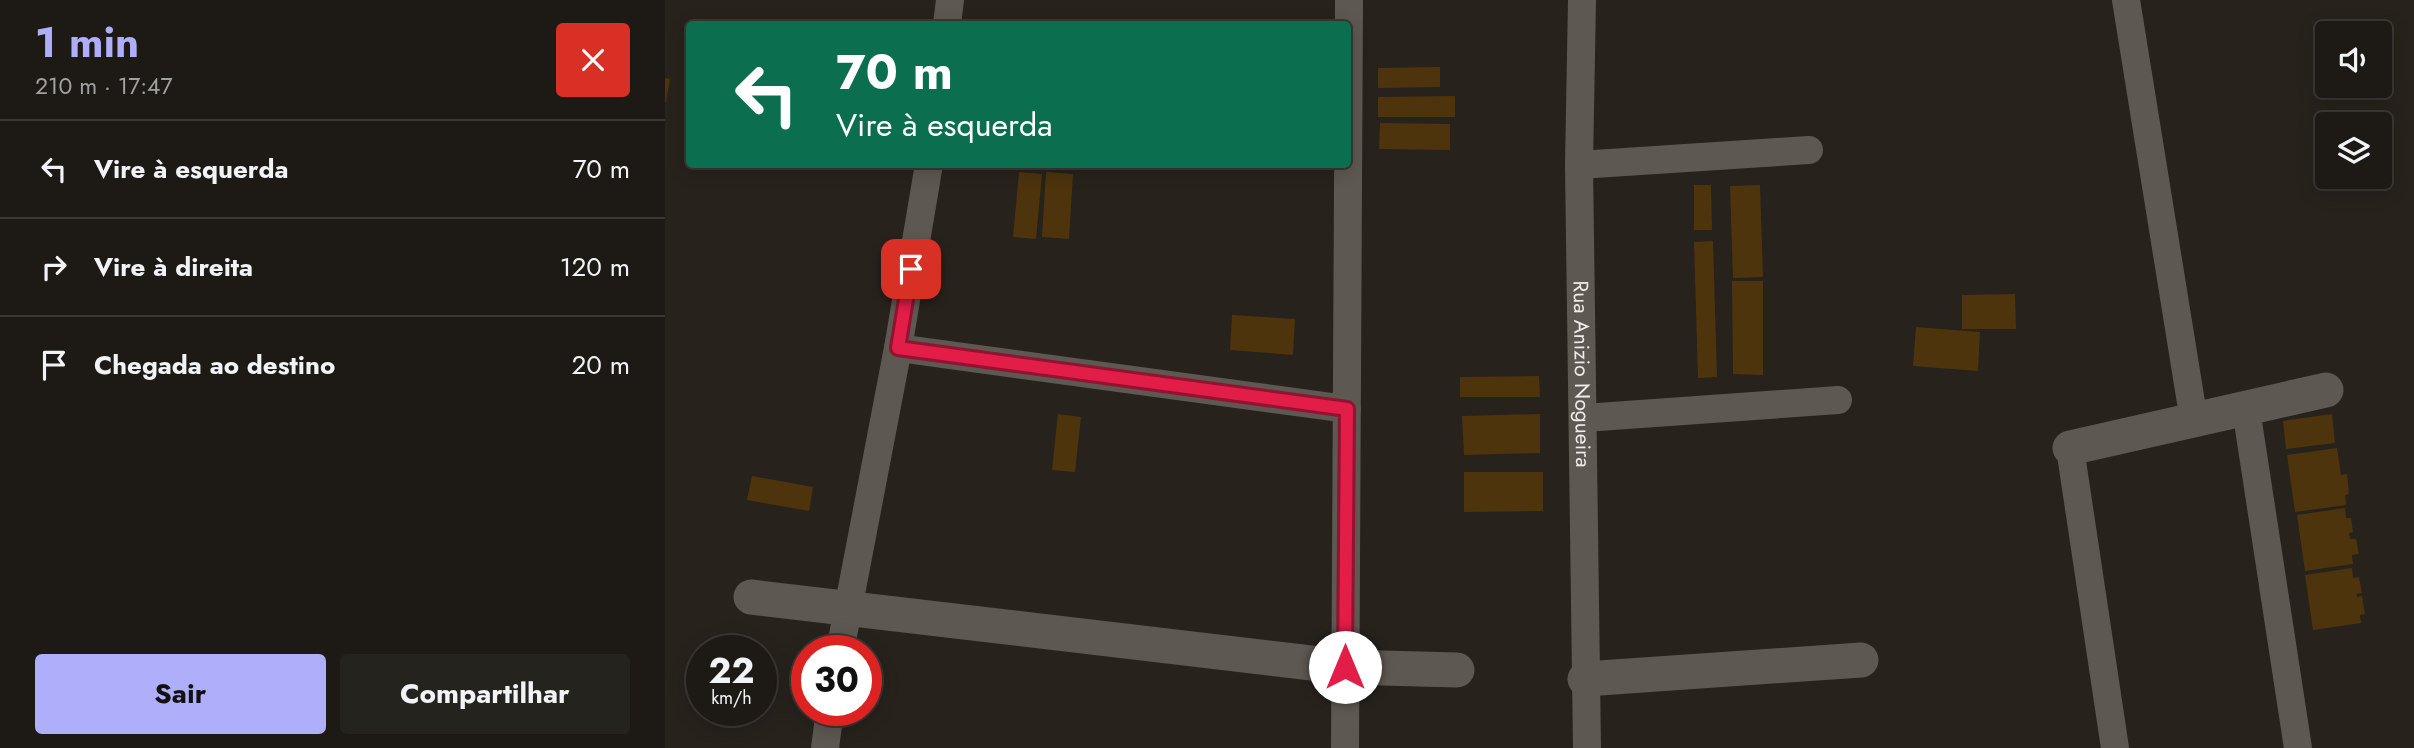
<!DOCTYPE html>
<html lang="pt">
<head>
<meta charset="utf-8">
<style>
	:root { --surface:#1d1a15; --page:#25231e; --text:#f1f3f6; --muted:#a0a1a0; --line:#3b3834; --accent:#afaefa }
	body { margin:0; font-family:Jost,sans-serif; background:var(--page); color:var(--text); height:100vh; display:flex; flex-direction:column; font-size:26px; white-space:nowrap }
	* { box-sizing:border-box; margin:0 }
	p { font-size:23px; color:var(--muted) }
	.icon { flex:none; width:38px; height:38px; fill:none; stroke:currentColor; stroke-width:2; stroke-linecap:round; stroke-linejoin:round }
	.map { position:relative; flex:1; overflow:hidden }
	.drawer { display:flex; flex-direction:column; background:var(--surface); width:665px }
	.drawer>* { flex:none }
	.guide { position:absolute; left:21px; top:21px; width:665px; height:147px; border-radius:7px; box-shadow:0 4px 18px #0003,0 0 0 2px var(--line); background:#0b6e4f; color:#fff; overflow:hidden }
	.controls { position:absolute; left:1650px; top:21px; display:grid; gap:14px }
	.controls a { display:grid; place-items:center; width:77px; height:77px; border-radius:7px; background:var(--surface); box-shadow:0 4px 18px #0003,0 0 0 2px var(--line); font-size:35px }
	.speed { position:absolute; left:21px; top:635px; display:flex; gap:14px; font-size:35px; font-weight:700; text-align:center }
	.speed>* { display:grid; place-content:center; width:91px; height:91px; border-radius:50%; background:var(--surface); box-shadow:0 4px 18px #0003,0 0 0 2px var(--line); line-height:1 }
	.speed small { font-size:18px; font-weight:400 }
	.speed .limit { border:10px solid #d22; background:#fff; color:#111 }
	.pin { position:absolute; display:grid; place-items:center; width:60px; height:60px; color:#fff; margin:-30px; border-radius:14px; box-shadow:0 4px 10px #0006 }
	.me { position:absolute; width:77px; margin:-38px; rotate:0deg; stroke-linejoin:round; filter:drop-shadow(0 0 5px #0008) }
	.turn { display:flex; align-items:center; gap:24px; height:147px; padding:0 35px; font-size:32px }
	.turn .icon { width:91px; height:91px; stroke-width:2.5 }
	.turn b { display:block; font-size:49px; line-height:60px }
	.round { display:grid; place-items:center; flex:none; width:74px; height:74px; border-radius:7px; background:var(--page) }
	.headline { display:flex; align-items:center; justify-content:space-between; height:119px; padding:0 35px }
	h1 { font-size:42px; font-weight:700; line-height:52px; color:var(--accent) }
	.action { display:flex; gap:14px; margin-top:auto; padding:14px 35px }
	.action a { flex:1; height:80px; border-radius:7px; background:var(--accent); color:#111; font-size:28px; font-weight:700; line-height:80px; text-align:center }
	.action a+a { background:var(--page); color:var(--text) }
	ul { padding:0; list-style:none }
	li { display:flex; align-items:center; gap:21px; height:98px; padding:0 35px; border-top:2px solid var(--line) }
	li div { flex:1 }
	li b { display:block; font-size:26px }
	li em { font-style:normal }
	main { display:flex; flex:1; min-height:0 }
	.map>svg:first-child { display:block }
</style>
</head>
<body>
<main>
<section class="drawer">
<div class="headline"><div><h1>1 min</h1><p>210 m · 17:47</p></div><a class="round" style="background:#d93025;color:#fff"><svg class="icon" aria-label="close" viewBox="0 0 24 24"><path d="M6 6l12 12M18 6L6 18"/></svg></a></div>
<ul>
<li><svg class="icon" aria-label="left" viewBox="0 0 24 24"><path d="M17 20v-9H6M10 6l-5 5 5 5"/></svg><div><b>Vire à esquerda</b></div><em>70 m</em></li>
<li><svg class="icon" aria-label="right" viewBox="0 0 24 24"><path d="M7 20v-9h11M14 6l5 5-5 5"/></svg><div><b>Vire à direita</b></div><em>120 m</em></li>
<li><svg class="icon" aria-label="arrive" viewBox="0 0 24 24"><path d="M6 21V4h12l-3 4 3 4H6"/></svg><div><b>Chegada ao destino</b></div><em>20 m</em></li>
</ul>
<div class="action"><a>Sair</a><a>Compartilhar</a></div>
</section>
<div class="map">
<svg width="1749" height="748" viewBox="0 0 1749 748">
	<rect width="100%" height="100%" fill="#27221c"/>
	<!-- building -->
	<g fill="#4d340d">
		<polygon points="775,67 775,87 713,88 713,68"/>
		<polygon points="0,78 5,79 1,102 0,102"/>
		<polygon points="790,96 790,117 713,117 713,97"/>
		<polygon points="715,123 785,124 785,150 714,149"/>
		<polygon points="354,172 377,174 371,239 348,237"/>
		<polygon points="381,172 408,174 404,239 377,237"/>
		<polygon points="1029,185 1046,185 1047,230 1029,230"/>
		<polygon points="1095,185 1098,277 1068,278 1065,186"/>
		<polygon points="1048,241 1052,377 1033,378 1029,242"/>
		<polygon points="1067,281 1098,281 1098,375 1068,374"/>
		<polygon points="1350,294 1351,329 1297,329 1297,295"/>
		<polygon points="567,315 630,319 628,355 565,350"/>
		<polygon points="1251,327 1315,332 1313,371 1248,366"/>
		<polygon points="874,376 875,397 795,397 795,377"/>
		<polygon points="393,414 416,417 410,472 387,470"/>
		<polygon points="875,414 875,453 799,455 797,416"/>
		<polygon points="1667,414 1670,443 1621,449 1618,421"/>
		<polygon points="1672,448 1676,475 1682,474 1684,494 1680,495 1681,505 1630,512 1622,455"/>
		<polygon points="799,472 878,472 878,511 799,512"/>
		<polygon points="87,476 148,487 144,511 82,500"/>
		<polygon points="1680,508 1681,518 1686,518 1688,532 1684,533 1685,539 1691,539 1694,554 1687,555 1688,564 1640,571 1632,515"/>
		<polygon points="1687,568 1688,578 1694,577 1697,593 1691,594 1692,597 1697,596 1700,614 1695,615 1696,623 1648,630 1640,575"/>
	</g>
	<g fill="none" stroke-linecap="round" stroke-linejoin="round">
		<!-- minor -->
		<g stroke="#5e5852" stroke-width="28">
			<path id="s1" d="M917 0 914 165 922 748"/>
			<polyline points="1461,0 1529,421"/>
			<polyline points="282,24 285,0"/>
			<polyline points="914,165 1144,150"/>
			<polyline points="233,348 682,409"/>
			<polyline points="1581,409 1633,748"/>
			<polyline points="919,418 1173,400"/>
			<polyline points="1405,448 1450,748"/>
			<polyline points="175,651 233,348 264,164"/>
			<polyline points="160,748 165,710"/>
			<polyline points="680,748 684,0"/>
		</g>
		<!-- tertiary -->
		<g stroke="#5e5852" stroke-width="35">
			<polyline points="1405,448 1661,390"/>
			<polyline points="86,597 680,667 792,670"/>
			<polyline points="920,679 1196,660"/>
		</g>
	</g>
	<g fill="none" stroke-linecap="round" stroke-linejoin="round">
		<!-- route casing -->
		<g stroke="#92132f" stroke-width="18">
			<polyline id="route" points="246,269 233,348 682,409 680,667"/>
		</g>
		<!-- route -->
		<use href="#route" stroke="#e11d48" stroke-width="12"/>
	</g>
	<g text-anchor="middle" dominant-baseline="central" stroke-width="7" stroke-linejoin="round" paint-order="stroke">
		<!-- street labels -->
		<g font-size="21" fill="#efece8" stroke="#1d1913">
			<text stroke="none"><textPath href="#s1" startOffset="374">Rua Anizio Nogueira</textPath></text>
		</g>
	</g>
</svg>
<div class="controls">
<a><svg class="icon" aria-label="sound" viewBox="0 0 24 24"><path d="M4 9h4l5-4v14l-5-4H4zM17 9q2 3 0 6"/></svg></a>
<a><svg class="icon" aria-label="layers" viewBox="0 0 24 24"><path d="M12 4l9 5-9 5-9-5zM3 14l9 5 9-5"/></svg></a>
</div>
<div class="speed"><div>22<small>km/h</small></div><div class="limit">30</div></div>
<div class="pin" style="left:246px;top:269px;background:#d93025"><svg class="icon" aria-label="arrive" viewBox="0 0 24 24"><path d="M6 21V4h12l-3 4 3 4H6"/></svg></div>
<svg class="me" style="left:680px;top:667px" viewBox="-20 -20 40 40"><circle r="19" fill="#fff"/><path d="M0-13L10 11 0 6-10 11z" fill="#e11d48"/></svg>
<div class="guide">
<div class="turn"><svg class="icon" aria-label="left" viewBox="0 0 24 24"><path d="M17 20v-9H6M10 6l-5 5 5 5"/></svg><div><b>70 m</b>Vire à esquerda</div></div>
</div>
</div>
</main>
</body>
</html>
